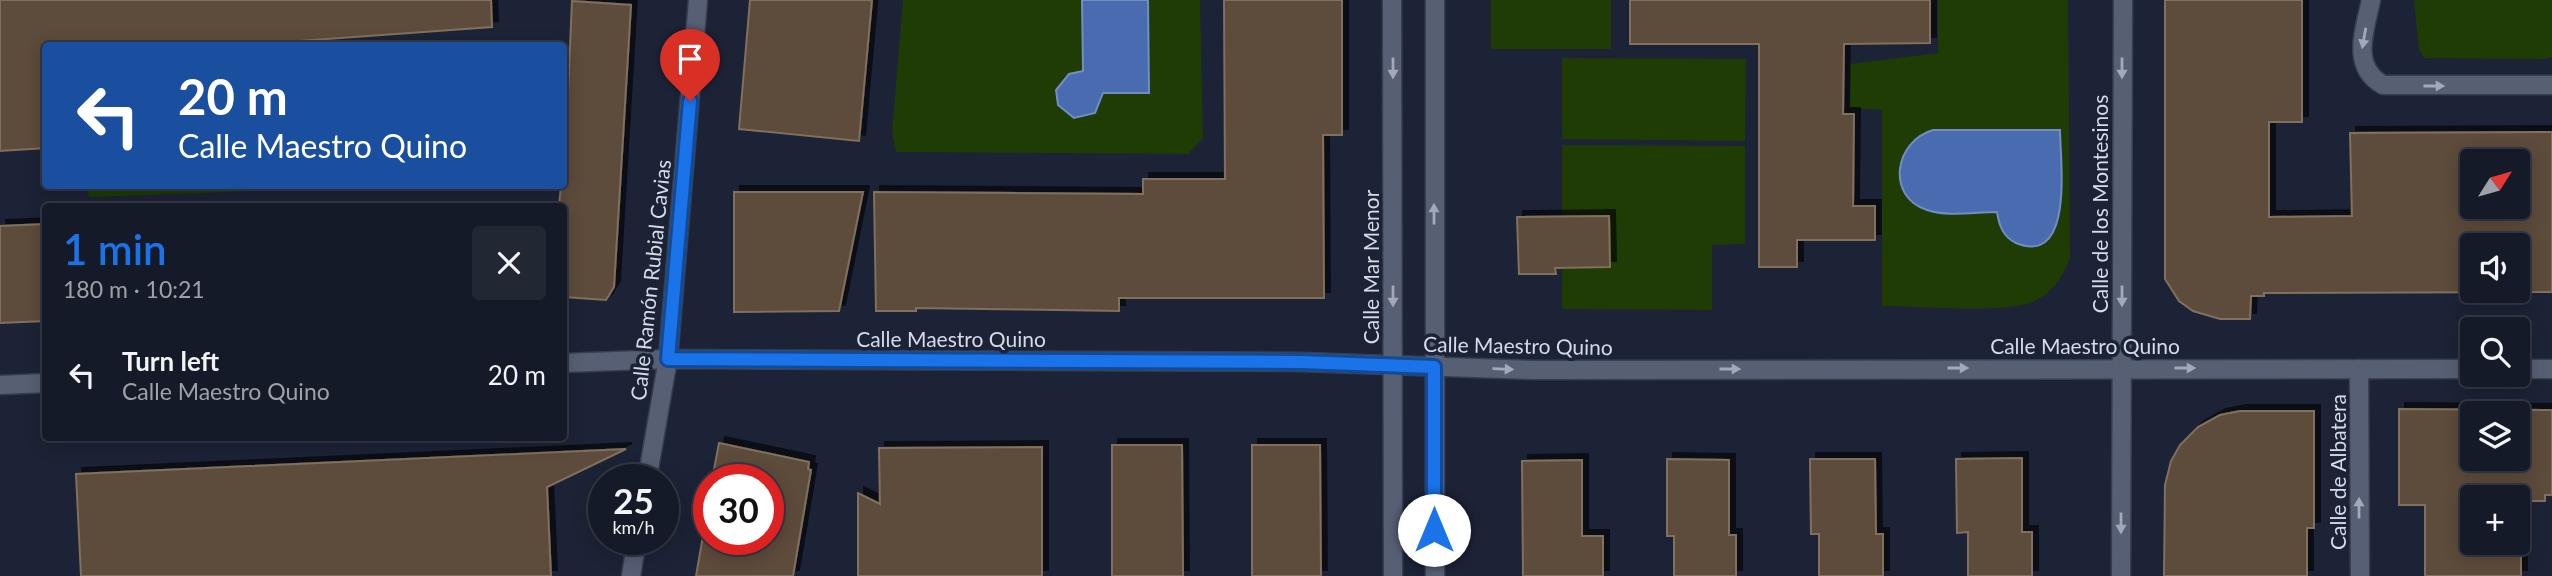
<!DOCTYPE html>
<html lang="en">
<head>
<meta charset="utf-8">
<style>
	:root { --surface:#151a28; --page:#222734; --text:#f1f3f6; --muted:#9da1a8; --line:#343845; --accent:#1a73e8 }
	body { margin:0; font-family:Lato,sans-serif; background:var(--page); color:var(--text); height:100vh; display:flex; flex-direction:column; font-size:26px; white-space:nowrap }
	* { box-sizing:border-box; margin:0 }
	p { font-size:23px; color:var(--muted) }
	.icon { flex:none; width:38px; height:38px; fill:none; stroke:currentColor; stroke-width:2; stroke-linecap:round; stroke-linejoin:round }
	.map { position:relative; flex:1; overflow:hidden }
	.details { position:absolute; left:42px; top:203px; width:525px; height:238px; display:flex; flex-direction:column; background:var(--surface); border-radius:7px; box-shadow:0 4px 18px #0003,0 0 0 2px var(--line) }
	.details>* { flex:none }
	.guide { position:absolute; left:42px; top:42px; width:525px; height:147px; border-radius:7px; box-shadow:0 4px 18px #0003,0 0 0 2px var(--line); background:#1a4fa0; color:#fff; overflow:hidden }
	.needle { width:46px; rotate:53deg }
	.controls { position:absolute; left:2460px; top:149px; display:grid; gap:14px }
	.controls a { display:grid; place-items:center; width:70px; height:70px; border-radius:7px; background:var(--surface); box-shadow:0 4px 18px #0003,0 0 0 2px var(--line); font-size:35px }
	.speed { position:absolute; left:588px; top:464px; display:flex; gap:14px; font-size:35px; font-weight:700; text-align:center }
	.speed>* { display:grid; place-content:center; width:91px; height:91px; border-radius:50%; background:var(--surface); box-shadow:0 4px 18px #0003,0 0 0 2px var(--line); line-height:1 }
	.speed small { font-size:18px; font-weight:400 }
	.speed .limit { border:10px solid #d22; background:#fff; color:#111 }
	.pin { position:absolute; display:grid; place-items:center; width:60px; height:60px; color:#fff; margin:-72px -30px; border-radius:50% 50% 50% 0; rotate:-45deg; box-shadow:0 0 7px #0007 }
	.pin .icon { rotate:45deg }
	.me { position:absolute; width:77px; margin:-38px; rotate:0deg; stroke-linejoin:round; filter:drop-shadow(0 0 5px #0008) }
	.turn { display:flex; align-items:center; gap:24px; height:147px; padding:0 21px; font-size:32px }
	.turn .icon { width:91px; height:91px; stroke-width:2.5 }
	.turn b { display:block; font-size:49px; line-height:60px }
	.round { display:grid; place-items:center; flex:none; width:74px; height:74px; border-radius:7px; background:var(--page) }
	.summary { display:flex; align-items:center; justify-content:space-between; height:119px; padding:0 21px }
	h1 { font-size:42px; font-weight:600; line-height:52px; color:var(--accent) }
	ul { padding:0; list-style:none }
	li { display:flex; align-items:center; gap:21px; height:105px; padding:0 21px }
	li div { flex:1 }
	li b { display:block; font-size:26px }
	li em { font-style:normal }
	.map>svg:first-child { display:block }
</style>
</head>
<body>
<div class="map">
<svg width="2552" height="576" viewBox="0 0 2552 576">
	<defs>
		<filter id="shadow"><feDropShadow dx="6" dy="-6" stdDeviation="0" flood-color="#0009"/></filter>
	</defs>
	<rect width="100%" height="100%" fill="#1c2336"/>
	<!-- green -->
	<g fill="#1e3c03">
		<polygon points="903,0 1200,0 1203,138 1188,154 896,152 892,132"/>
		<rect x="1491" y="0" width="120" height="49"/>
		<path d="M1938 0H2068L2070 259C2063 275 2054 291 2037 300 2008 315 1917 306 1882 306V110L1849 108 1850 64 1938 53Z"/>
		<polygon points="2414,0 2552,0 2552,57 2546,59 2424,58 2419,50"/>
		<polygon points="1562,58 1746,59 1745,141 1562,139"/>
		<polygon points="1562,145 1745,146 1745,244 1712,245 1712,310 1562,309"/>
		<polygon points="87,186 393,186 89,197"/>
	</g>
	<!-- water -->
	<g fill="#496cb0" stroke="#738dc1" stroke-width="2">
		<polygon points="1082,0 1148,0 1149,93 1103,93 1095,113 1074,118 1058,105 1056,90 1069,74 1083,71"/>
		<path d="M1933 130H2060C2060 159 2075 267 2016 243 2003 237 1999 225 1997 212 1976 212 1947 217 1927 210 1885 196 1895 141 1933 130Z"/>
	</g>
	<!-- building -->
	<g fill="#5d4b3a" stroke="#816f5c" stroke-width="2" fill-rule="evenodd" filter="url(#shadow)">
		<polygon points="0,0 491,0 492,27 229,46 43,46 46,148 0,151"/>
		<polygon points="750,0 872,0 859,141 739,129"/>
		<polygon points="1224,0 1342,0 1342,135 1323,135 1324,298 1119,298 1119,311 916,308 916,311 876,311 874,192 1143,194 1143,179 1225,179"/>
		<polygon points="1630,0 1930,0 1930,43 1844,44 1843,114 1854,114 1853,206 1875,206 1875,240 1797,240 1797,267 1759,267 1759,44 1630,44"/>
		<path d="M2165 0H2302V122H2269V217L2352 216 2350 133 2552 132V292L2264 293V296H2251L2250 319H2220L2193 311 2179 301 2165 279ZM2473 161H2518V206H2473ZM2473 245H2518V290H2473Z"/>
		<polygon points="572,1 631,5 614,287 606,300 564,297 564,206 559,206 561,186 564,186"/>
		<polygon points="734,192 863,192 839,311 734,312"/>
		<polygon points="1609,216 1610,267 1555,268 1556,274 1519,274 1517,217"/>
		<polygon points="46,224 46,321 0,323 0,226"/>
		<path d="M2399 409 2552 410V495H2545V501H2521V576H2425V505H2399ZM2473 413H2518V458H2473ZM2473 497H2518V542H2473Z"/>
		<polygon points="2240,411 2314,411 2314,528 2307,528 2307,576 2164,576 2165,485 2171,461 2180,445 2198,427 2220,415"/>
		<polygon points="719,443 809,462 808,469 811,470 793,576 696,576 709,501 709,539 768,539 768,480 712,480"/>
		<polygon points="1112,445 1182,445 1183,576 1112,576"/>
		<polygon points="1252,445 1320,445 1321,576 1252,576"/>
		<polygon points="1042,447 1042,576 858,576 858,493 880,504 879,448"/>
		<polygon points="626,449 547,487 551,576 81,576 76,474"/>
		<polygon points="2022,458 2022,532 2032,532 2032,576 1968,576 1968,532 1957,533 1956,459"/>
		<polygon points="1667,459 1729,460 1729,535 1736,535 1736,576 1674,576 1674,536 1667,536"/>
		<polygon points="1810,459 1875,459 1876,534 1883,534 1883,576 1819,576 1819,534 1811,534"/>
		<polygon points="1582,460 1582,536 1603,536 1603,576 1523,576 1522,461"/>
	</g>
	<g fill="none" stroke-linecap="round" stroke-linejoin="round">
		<!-- minor casing -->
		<g stroke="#393e4e" stroke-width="21">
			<g id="minor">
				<polyline points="1392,0 1393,576"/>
				<path d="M2371 0C2365 30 2350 66 2383 85H2552"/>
				<polyline points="564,363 668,359 1302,362 1534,370 2473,369"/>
				<polyline points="2359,369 2360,576"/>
				<polyline points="2518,369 2552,369"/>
				<polyline points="0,385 46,383"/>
				<polyline points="647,480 668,359 698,0"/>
				<polyline points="631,576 637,539"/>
				<polyline points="1435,576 1435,0"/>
				<polyline points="2121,576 2123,0"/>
			</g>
		</g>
		<!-- minor -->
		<use href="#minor" stroke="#575f75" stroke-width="18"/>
	</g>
	<!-- one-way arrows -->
	<defs><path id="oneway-solid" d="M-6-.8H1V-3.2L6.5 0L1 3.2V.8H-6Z" transform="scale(1.75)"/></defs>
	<g fill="#a3a9ba">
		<use href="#oneway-solid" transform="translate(2364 38) rotate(100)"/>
		<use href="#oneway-solid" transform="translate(1393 68) rotate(90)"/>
		<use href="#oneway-solid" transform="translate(2122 68) rotate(90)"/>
		<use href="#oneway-solid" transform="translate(2434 86)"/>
		<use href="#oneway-solid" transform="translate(1434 214) rotate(-90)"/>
		<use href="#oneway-solid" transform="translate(1393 296) rotate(90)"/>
		<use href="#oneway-solid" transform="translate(2122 296) rotate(90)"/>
		<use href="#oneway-solid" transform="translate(1958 368)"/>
		<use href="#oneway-solid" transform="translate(2185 368)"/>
		<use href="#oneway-solid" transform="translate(1503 369) rotate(2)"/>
		<use href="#oneway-solid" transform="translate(1730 369)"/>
		<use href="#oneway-solid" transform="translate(2359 508) rotate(-90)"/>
		<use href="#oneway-solid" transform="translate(2121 523) rotate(90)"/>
	</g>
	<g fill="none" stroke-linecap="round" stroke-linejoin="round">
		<!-- route casing -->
		<g stroke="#114b97" stroke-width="18">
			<polyline id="route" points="690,101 668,359 1301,362 1434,367 1434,530"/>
		</g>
		<!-- route -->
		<use href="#route" stroke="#1a73e8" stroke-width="12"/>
	</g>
	<g text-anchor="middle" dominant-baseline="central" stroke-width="7" stroke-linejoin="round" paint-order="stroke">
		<!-- street labels -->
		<g font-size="21" fill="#d6dbe8" stroke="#1c2336">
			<text transform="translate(2099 204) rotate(-90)">Calle de los Montesinos</text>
			<text transform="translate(1370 267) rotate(-90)">Calle Mar Menor</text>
			<text transform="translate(650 280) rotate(-84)">Calle Ramón Rubial Cavias</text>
			<text x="951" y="338">Calle Maestro Quino</text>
			<text transform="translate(1518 345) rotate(1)">Calle Maestro Quino</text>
			<text x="2085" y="345">Calle Maestro Quino</text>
			<text transform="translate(2337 472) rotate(-90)">Calle de Albatera</text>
		</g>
	</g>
</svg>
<div class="controls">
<a><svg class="needle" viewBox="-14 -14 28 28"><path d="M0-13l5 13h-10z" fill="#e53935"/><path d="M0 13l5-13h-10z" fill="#9da1a8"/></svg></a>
<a><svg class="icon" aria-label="sound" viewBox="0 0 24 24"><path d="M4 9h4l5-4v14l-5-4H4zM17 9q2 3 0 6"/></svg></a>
<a><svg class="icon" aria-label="search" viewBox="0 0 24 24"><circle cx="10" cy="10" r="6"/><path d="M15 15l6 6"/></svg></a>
<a><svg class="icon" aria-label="layers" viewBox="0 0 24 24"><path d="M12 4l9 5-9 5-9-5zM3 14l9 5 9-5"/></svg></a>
<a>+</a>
</div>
<div class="speed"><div>25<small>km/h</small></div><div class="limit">30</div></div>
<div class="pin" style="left:690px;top:101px;background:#d93025"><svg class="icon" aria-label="arrive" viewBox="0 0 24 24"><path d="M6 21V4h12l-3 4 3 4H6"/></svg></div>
<svg class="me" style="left:1434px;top:530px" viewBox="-20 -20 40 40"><circle r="19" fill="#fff"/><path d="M0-13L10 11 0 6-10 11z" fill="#1a73e8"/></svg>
<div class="guide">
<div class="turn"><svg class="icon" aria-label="left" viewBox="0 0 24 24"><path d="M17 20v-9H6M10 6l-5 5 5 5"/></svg><div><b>20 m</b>Calle Maestro Quino</div></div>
</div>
<section class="details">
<div class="summary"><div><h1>1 min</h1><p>180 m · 10:21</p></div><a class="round"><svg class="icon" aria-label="close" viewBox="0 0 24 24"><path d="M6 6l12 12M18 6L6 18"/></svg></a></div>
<ul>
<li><svg class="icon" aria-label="left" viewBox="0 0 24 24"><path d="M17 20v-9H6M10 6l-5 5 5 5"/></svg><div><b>Turn left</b><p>Calle Maestro Quino</p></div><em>20 m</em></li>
</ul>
</section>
</div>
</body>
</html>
